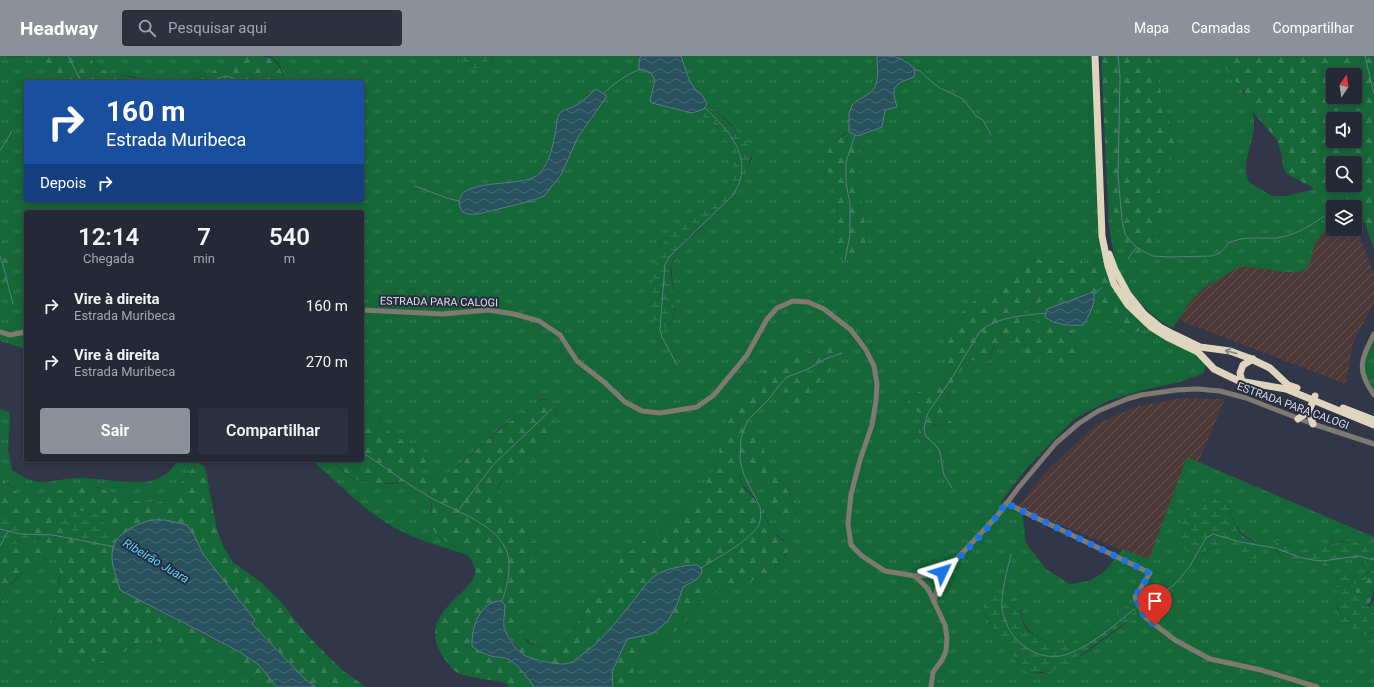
<!DOCTYPE html>
<html lang="pt">
<head>
<meta charset="utf-8">
<style>
	:root { --surface:#252936; --page:#2d313e; --text:#f1f3f6; --muted:#a3a6ad; --line:#424551; --accent:#8c9099 }
	body { margin:0; font-family:Roboto,sans-serif; background:var(--page); color:var(--text); height:100vh; display:flex; flex-direction:column; font-size:15px; white-space:nowrap }
	* { box-sizing:border-box; margin:0 }
	p { font-size:13px; color:var(--muted) }
	.icon { flex:none; width:22px; height:22px; fill:none; stroke:currentColor; stroke-width:2; stroke-linecap:round; stroke-linejoin:round }
	.map { position:relative; flex:1; overflow:hidden }
	.details { position:absolute; left:24px; top:154px; width:340px; height:252px; display:flex; flex-direction:column; background:var(--surface); border-radius:4px; box-shadow:0 2px 6px #0003,0 0 0 1px var(--line) }
	.details>* { flex:none }
	.top-card { position:absolute; left:24px; top:24px; width:340px; height:122px; border-radius:4px; box-shadow:0 2px 6px #0003,0 0 0 1px var(--line); background:#1a4fa0; color:#fff; overflow:hidden }
	.needle { width:26px; rotate:13deg }
	.tools { position:absolute; left:1326px; top:12px; display:grid; gap:8px }
	.tools a { display:grid; place-items:center; width:36px; height:36px; border-radius:4px; background:var(--surface); box-shadow:0 2px 6px #0003,0 0 0 1px var(--line); font-size:20px }
	.pin { position:absolute; display:grid; place-items:center; width:34px; height:34px; color:#fff; margin:-41px -17px; border-radius:50% 50% 50% 0; rotate:-45deg; box-shadow:0 0 4px #0007 }
	.pin .icon { rotate:45deg }
	.me { position:absolute; width:44px; margin:-22px; rotate:49deg; stroke-linejoin:round; filter:drop-shadow(0 0 3px #0008) }
	.turn { display:flex; align-items:center; gap:14px; height:84px; padding:0 16px; font-size:18px }
	.turn .icon { width:52px; height:52px; stroke-width:2.5 }
	.turn b { display:block; font-size:28px; line-height:34px }
	.then { display:flex; align-items:center; height:38px; padding:0 16px; background:#0003; gap:8px; font-size:15px }
	.eta { display:flex; justify-content:space-evenly; align-items:center; height:68px; text-align:center }
	.eta b { font-size:24px; font-weight:600; line-height:28px }
	.primary-button { display:flex; gap:8px; margin-top:auto; padding:8px 16px }
	.primary-button a { flex:1; height:46px; border-radius:4px; background:var(--accent); color:#fff; font-size:16px; font-weight:600; line-height:46px; text-align:center }
	.primary-button a+a { background:var(--page); color:var(--text) }
	ul { padding:0; list-style:none }
	li { display:flex; align-items:center; gap:12px; height:56px; padding:0 16px }
	li div { flex:1 }
	li b { display:block; font-size:15px }
	li em { font-style:normal }
	header { display:flex; align-items:center; gap:24px; box-sizing:border-box; height:56px; padding:0 20px; background:var(--accent); color:#fff }
	header strong { font-size:19px }
	nav { display:flex; gap:22px; margin-inline-start:auto; font-size:14px }
	.search { width:280px; height:36px; background:var(--page); display:flex; align-items:center; gap:10px; box-sizing:border-box; padding:0 14px; border-radius:4px; color:var(--muted); font-size:15px }
	.map>svg:first-child { display:block }
</style>
</head>
<body>
<header>
<strong>Headway</strong>
<div class="search"><svg class="icon" aria-label="search" viewBox="0 0 24 24"><circle cx="10" cy="10" r="6"/><path d="M15 15l6 6"/></svg>Pesquisar aqui</div>
<nav><a>Mapa</a><a>Camadas</a><a>Compartilhar</a></nav>
</header>
<div class="map">
<svg width="1374" height="631" viewBox="0 0 1374 631">
	<defs>
		<pattern id="industrial-furrows" width="10" height="10" patternUnits="userSpaceOnUse"><rect width="10" height="10" fill="#4e3939"/><path d="M-1 1l2-2M0 10L10 0M9 11l2-2" fill="none" stroke="#675556"/></pattern>
		<pattern id="grass-tufts" width="24" height="20" patternUnits="userSpaceOnUse"><rect width="24" height="20" fill="#156738"/><path d="M3 7l-1-3M5 7V3M7 7l1-3M15 17l-1-3M17 17v-4M19 17l1-3" fill="none" stroke="#367c55"/></pattern>
		<pattern id="forest-firs" width="22" height="20" patternUnits="userSpaceOnUse"><rect width="22" height="20" fill="#156738"/><path d="M5 1l3.5 6h-7zM16 11l3.5 6h-7z" fill="#367c55"/></pattern>
		<pattern id="wetland-marsh" width="20" height="14" patternUnits="userSpaceOnUse"><rect width="20" height="14" fill="#156738"/><path d="M1 5h8M5 5V1M11 12h8M15 12V8" fill="none" stroke="#367c55"/></pattern>
		<pattern id="water-waves" width="16" height="10" patternUnits="userSpaceOnUse"><rect width="16" height="10" fill="#27515d"/><path d="M0 5q4-4 8 0t8 0" fill="none" stroke="#466a74"/></pattern>
	</defs>
	<rect width="100%" height="100%" fill="#313748"/>
	<!-- industrial -->
	<g fill="url(#industrial-furrows)">
		<polygon points="1333,155 1333,173 1355,173 1355,167 1374,220 1374,248 1353,286 1346,328 1181,265 1169,210"/>
		<polygon points="1181,342 1225,343 1155,508 1018,451 1049,412 1097,368 1135,351"/>
	</g>
	<!-- grass -->
	<g fill="url(#grass-tufts)" fill-rule="evenodd">
		<path d="M0 0C30 0 42 3 61 26H26V144H362V26H286C282 16 280 4 269 0H456L457 2 489 11 491 0H641V14L651 17 655 24 650 39 692 57 696 56 710 65 725 78 732 97 735 113 727 134 718 145 666 183 662 271H666L670 267 673 261 675 252 671 209 680 189 714 163 735 140 752 103 751 94 743 82 728 65 707 48 702 39 695 33 690 26 681 0H877C877 11 880 27 871 36 867 41 859 42 855 46 848 52 849 68 849 76L842 79 838 84 827 96 826 101V107L838 143 836 167 869 193 859 130 857 95 858 80C875 75 883 73 885 54L896 45 894 40V32L901 26 910 23 906 4 896 0H1092L1104 200 1096 203 1092 212 1088 214 1084 212 1081 200 1068 203 1063 206 1035 203C1029 209 1023 215 1015 217 994 232 968 246 953 267 947 275 949 285 949 294 949 306 944 325 933 332 928 335 921 336 915 337L912 353 921 358 918 380 920 382 926 384 931 382 933 370 940 368 944 369 941 353 966 306 971 304 990 303 993 293 997 287C1007 281 1018 285 1026 292V296L1077 295 1073 279 1046 268 1023 263 1024 255C1041 241 1051 247 1070 243 1076 242 1082 238 1088 237 1091 236 1095 237 1098 237L1108 263 1130 277H1135L1149 270 1191 294 1207 300 1204 317 1180 326 1143 334 1108 345 1074 363 1026 413 1001 446 1022 455 1026 487 1046 513 1070 528 1089 525 1104 516 1123 493 1149 503 1187 401 1374 481V495C1365 492 1358 486 1348 485 1338 484 1322 493 1311 493 1300 494 1288 488 1278 485L1275 494 1283 501 1328 511C1343 500 1351 501 1367 509L1369 512 1366 520 1350 522 1344 516 1341 515 1337 520 1336 528 1338 544 1337 555 1365 579 1374 576V631H635L633 622 634 612 640 599 680 572 701 545 719 532 732 528 748 526 769 518 782 504 787 498 784 484 773 476 770 472 763 453 757 444 741 427 739 418 740 412 742 409 747 406C759 410 757 425 766 430L772 446 780 459 797 460C795 452 793 444 789 436 780 419 761 405 764 384L745 369C743 355 752 354 760 347 764 342 767 337 773 333L789 337 799 332C800 325 803 320 804 313L824 304 825 307 824 314 818 319 808 323 804 339 787 360C798 352 804 342 813 332 823 320 836 311 844 297L840 291 828 289 778 308 763 315 729 358 722 377 716 410 708 423 680 461 653 478 622 501 563 589 555 593H546L535 590 523 581 519 567 531 485 497 438C499 420 513 422 524 411 532 404 558 365 557 355 556 352 554 349 553 346L546 343H541L499 373 452 415 441 420 431 422 423 420 421 416 427 405V400L424 397 394 379 366 358 362 357V156H26V293L0 285V218L3 225 15 210 0 177ZM607 40 578 81 561 119 538 143 478 158 474 131C491 127 509 128 526 124 552 118 554 81 558 60L565 53 575 50 585 43ZM1214 442 1228 446C1231 467 1239 478 1257 487L1245 503C1242 499 1237 494 1233 492 1220 487 1206 493 1198 502L1179 490 1175 480 1203 446ZM984 547 1022 554C1021 566 1026 573 1036 580 1044 585 1055 590 1065 589 1082 586 1104 571 1116 559L1133 563C1108 577 1054 631 1024 614 1018 611 1011 595 1006 589 997 576 982 565 984 547Z"/>
		<polygon points="91,0 246,0 199,21 181,26 162,26 110,17 97,10 91,3"/>
		<path d="M1153 0H1215C1228 17 1245 33 1252 54 1254 60 1255 71 1253 78 1251 92 1240 114 1250 127L1272 140H1286L1315 133 1333 137 1354 151H1333V169C1324 175 1317 183 1313 193 1311 199 1311 209 1306 213 1295 222 1256 209 1241 211 1233 212 1219 224 1212 229L1209 227 1190 246 1173 272C1150 262 1125 233 1116 209 1114 204 1114 198 1113 193 1110 179 1108 165 1108 150L1113 154 1116 163 1158 175 1163 150 1159 132 1160 114 1172 102 1175 83 1164 49Z"/>
		<polygon points="1355,152 1362,159 1364,166 1355,164"/>
		<path d="M1374 275V340C1350 314 1361 302 1374 275Z"/>
		<path d="M0 353 9 356 10 363 8 394 12 414C21 420 29 425 40 426 53 426 66 422 79 422 102 422 135 430 155 424 165 420 173 413 178 404H198V407L190 415 169 444 156 447 128 444 98 431 71 430 38 442 17 436 0 419Z"/>
		<path d="M312 404H331C338 409 345 419 352 422 363 427 381 428 392 428 401 427 410 425 419 429 438 440 428 461 435 477 439 484 461 493 468 499 443 491 416 484 393 471 363 454 338 427 312 404Z"/>
		<polygon points="51,501 57,503 60,512 59,530 67,601 98,606 114,602 143,584 151,584 190,592 200,593 207,592 218,586 240,596 236,600 238,606 259,631 0,631 0,549 8,532 19,520 32,509"/>
	</g>
	<!-- forest -->
	<g fill="url(#forest-firs)" fill-rule="evenodd">
		<path d="M20 0H91C92 20 147 23 162 26H61C48 10 40 6 20 0Z"/>
		<path d="M246 0C277 0 274 0 286 26H181L199 21Z"/>
		<polygon points="1101,0 1153,0 1164,49 1175,83 1172,102 1160,114 1159,132 1163,150 1154,194 1149,201 1143,203 1132,199 1119,175 1113,154 1108,150"/>
		<path d="M1215 0H1374V193L1362 159 1355 151 1333 137 1315 133 1287 118 1283 111 1282 99 1277 84 1252 55 1245 37ZM1333 19H1355V41H1333ZM1333 63H1355V85H1333ZM1333 107H1355V129H1333Z"/>
		<path d="M849 76 858 80 857 95 859 130 869 193 868 198C862 203 852 205 845 204 838 203 833 200 832 193 831 189 833 183 834 178 836 167 839 152 837 141 834 129 822 108 827 97 830 88 842 80 849 76Z"/>
		<polygon points="0,177 15,210 12,220 9,225 3,225 0,218"/>
		<path d="M1078 196 1081 200 1084 212 1088 214 1092 212 1098 200H1104L1108 215 1149 270 1135 277H1130L1118 269 1108 263 1098 237C1095 237 1091 236 1088 237 1082 238 1076 242 1070 243 1051 247 1040 241 1024 255L1023 263 1046 268 1064 270 1074 275 1073 279 1077 295 1076 305 1074 307 1033 302 1026 300 1025 297 1026 292C1016 283 999 279 992 294 991 298 991 302 987 305 980 308 973 301 966 306L941 353 952 367 944 369 935 368 933 370 931 382 929 384 920 382 918 380 921 358 908 351V346C910 343 913 339 916 337 926 332 932 335 939 325 951 309 947 299 948 281 950 255 995 231 1015 217 1023 215 1029 209 1035 203L1063 205Z"/>
		<path d="M828 289 840 290 844 297C837 310 825 319 815 330 804 341 800 351 787 360 785 352 789 342 797 337L804 338 808 323 818 319 824 314 825 307 824 304 804 313 803 323 796 336 789 337 773 333C767 337 764 343 759 348 751 355 743 355 745 369L765 381C758 402 781 420 789 437 793 444 795 453 797 461L780 459 772 446 766 430C757 425 759 410 747 406 739 410 737 419 741 427 745 436 756 443 762 451 766 457 766 465 770 472 774 479 784 485 791 490L782 504 769 518 748 526 732 528 719 532 701 545 680 572 640 599 634 612 633 622 635 631H613L612 616 627 583 668 565 677 549 683 531 641 534 630 550 608 575 590 593 570 607H551L526 601 521 597 507 578 504 569 505 549 484 553 475 569 472 585 494 601 505 602 519 611 534 631H509L505 627C491 623 474 623 461 618 454 616 451 611 447 606 430 585 431 567 450 548 457 540 473 528 475 518 477 496 450 491 437 479 429 472 433 459 432 450 432 444 428 439 425 434 414 421 395 428 382 428 374 427 359 425 352 422 345 418 338 409 331 404H362V357L366 358 394 379 424 397 427 400V405L421 416 423 420C433 423 442 420 452 415 460 410 467 401 475 395 489 382 504 370 520 358 529 352 540 339 551 345 555 347 557 350 557 355 556 367 537 396 529 406 522 416 509 419 500 427L498 431 497 438C504 446 529 478 531 486 532 494 532 506 531 514 528 536 504 581 537 591 548 594 553 594 563 589L622 501 653 478 680 461 708 423 716 410 722 377 729 358 763 315 778 308Z"/>
		<path d="M198 407 205 411 217 474 224 492 234 507 262 527 282 547 306 578 342 614 366 631H316L306 624 252 567 255 564 203 498 195 481 187 469 165 464 117 483 112 501 120 534 218 586 207 592 200 593 190 592 151 584H143L114 602 98 606 67 601 52 592C45 562 68 532 57 503L51 501C34 507 19 516 8 532 5 537 3 543 0 549V492L12 488 35 487 37 478 0 455V416V419L8 428 17 436 38 442 71 430 89 429 109 435 128 444 155 447 169 444 190 415ZM79 455 94 491 86 487 77 484 64 460Z"/>
		<path d="M1374 517C1374 527 1374 554 1363 550 1360 542 1355 538 1353 529L1363 526Z"/>
		<polygon points="240,596 259,609 277,631 259,631 238,606 236,600"/>
	</g>
	<!-- wetland -->
	<g fill="url(#wetland-marsh)">
		<polygon points="456,0 491,0 490,11 481,13 462,10"/>
		<path d="M707 48C718 58 747 81 751 94 754 103 740 131 735 139 730 147 718 160 710 166 702 172 681 184 678 193 676 198 672 204 671 210 669 229 683 256 666 271L658 270C652 263 650 255 650 246 653 228 655 200 665 184 668 179 675 176 679 172 704 153 739 140 733 102 729 78 716 68 696 56L704 53Z"/>
		<path d="M1214 442 1228 446C1229 456 1234 472 1242 479 1248 484 1255 485 1260 492L1259 498 1254 505C1251 504 1247 504 1245 502 1240 499 1237 494 1232 492 1219 488 1206 492 1198 502L1179 490 1175 480 1186 452Z"/>
		<polygon points="0,455 37,478 38,485 35,487 12,488 0,492"/>
		<path d="M79 455C83 455 88 455 92 456 105 461 111 481 108 492L99 493 86 487 77 484 61 473 58 467 60 462 71 457Z"/>
		<path d="M1277 485C1288 488 1300 493 1311 493 1323 493 1336 485 1348 485 1358 485 1365 492 1374 495V517L1363 526 1353 529C1355 538 1360 541 1363 550 1369 552 1371 549 1374 544V576L1365 579 1348 574 1338 563V544L1336 528 1337 520 1341 515H1344L1350 522 1366 520C1369 516 1369 513 1367 509 1351 501 1343 500 1328 511L1283 501 1274 491Z"/>
		<path d="M1002 537C1028 539 1016 558 1026 573 1029 577 1037 581 1041 583 1073 600 1103 569 1126 550 1131 549 1133 548 1137 553L1136 559 1133 563 1122 569 1064 611 1051 615 1032 617 1022 614 1006 589 988 566 983 553 985 545 996 539Z"/>
	</g>
	<!-- water -->
	<g fill="url(#water-waves)" stroke="#5d7c87">
		<polygon points="641,0 681,0 690,26 695,33 702,39 707,48 704,53 692,57 652,47 650,44 655,24 651,17 639,13 639,5"/>
		<path d="M877 0C897 0 900 0 915 13L914 21 901 26 894 32V40L897 51 885 54 882 71 858 80 849 76V58L852 49C856 44 863 42 868 38 881 31 877 12 877 0Z"/>
		<path d="M596 33 607 40 578 81 561 119 544 140 531 145 478 158C473 158 467 159 463 156 457 150 459 138 466 135 484 124 527 130 539 118 550 106 553 89 556 73 556 69 557 62 559 58 563 53 569 53 575 50 583 46 589 39 596 33Z"/>
		<path d="M1093 236C1097 247 1089 259 1083 269 1070 270 1055 269 1045 261L1047 253Z"/>
		<path d="M151 464H165L187 469 195 481 203 498 255 564 252 568 306 624 316 631H277L259 609 240 596 120 534C118 524 112 512 112 501 111 478 133 470 151 464Z"/>
		<path d="M690 509H697L701 512 702 517 697 523 683 531 677 549 668 565 652 578 627 583 612 616 613 631H534C526 621 518 606 505 602 502 601 498 601 495 601 487 599 479 596 472 590 471 573 480 544 501 545L505 549C505 556 503 564 504 571 508 583 518 599 531 602 541 605 560 610 570 607 574 605 579 601 583 598 601 586 615 567 629 550 638 540 644 528 655 520 665 513 677 511 690 509Z"/>
	</g>
	<g fill="none" stroke-linecap="round" stroke-linejoin="round">
		<!-- stream -->
		<g stroke="#5d7c87" stroke-width="1">
			<polyline points="68,0 80,23 83,26"/>
			<path d="M1118 0 1120 21 1118 120 1122 164 1125 178 1136 191 1152 200 1171 201 1211 200C1214 199 1217 199 1220 197 1225 193 1227 186 1234 185 1247 180 1263 183 1277 182 1298 179 1316 166 1333 154"/>
			<polyline points="1365,0 1374,38"/>
			<polyline points="914,13 920,15 933,27 940,32 963,43 976,60 983,64 991,79"/>
			<path d="M211 26C223 20 228 17 238 26"/>
			<path d="M603 38C613 28 626 19 640 13"/>
			<polyline points="0,95 12,75"/>
			<polyline points="415,130 447,142 459,145"/>
			<polyline points="1338,151 1342,149"/>
			<path d="M0 200C6 216 8 232 13 248"/>
			<polyline points="1128,203 1136,192"/>
			<polyline points="845,204 850,179 850,147 846,128 846,106 855,79"/>
			<polyline points="1094,238 1101,232"/>
			<path d="M677 309 662 281 660 274 665 208 670 200 733 139C756 103 730 76 705 52"/>
			<path d="M362 396C384 410 405 427 428 440 455 456 507 470 509 506 510 519 506 533 502 545"/>
			<path d="M952 432 944 419 940 396 935 388 926 381 924 373 927 359 929 355 950 325 980 275C999 260 1023 260 1046 257"/>
			<polyline points="458,455 493,409 552,353"/>
			<polyline points="0,473 20,478 53,479 115,491"/>
			<polyline points="0,490 8,476"/>
			<path d="M1011 498C1007 516 1001 535 1002 553 1002 557 1005 563 1006 567 1016 591 1043 607 1068 598 1094 588 1113 570 1134 553"/>
			<path d="M701 512C718 501 747 487 758 470 761 465 761 457 760 451L744 419 740 404 741 382 747 365 769 343 777 332 787 321 808 313 825 303 842 297"/>
			<polyline points="1144,545 1170,532 1175,528 1190,510 1206,482 1213,478 1240,486 1275,492 1299,501 1313,504 1322,505 1359,500 1374,504"/>
		</g>
		<!-- minor -->
		<g stroke="#7e7a71" stroke-width="5">
			<polyline points="362,254 443,258 489,254 514,258 539,265 560,279 577,305 604,326 625,346 642,355 660,357 697,351 714,339 747,299 767,263 777,252 793,245 808,246 824,253 851,274 866,294 874,310 877,328 876,345 872,369 860,404 851,438 848,468 851,489 862,500 885,515 915,520 930,519 941,516 951,509 997,460 1019,431 1056,387 1078,368 1098,355 1127,343 1141,339 1176,334 1197,333 1220,335 1246,342 1313,368 1374,388"/>
			<polyline points="0,276 10,279 26,276"/>
			<path d="M1374 278C1361 304 1356 313 1374 339"/>
			<polyline points="1006,447 1150,517 1135,541 1145,561 1175,584 1210,603 1261,614 1317,631"/>
			<polyline points="915,520 928,533 945,569 947,582 946,595 942,604 933,616 931,631"/>
			<polyline points="934,545 941,516"/>
		</g>
		<!-- highway -->
		<g stroke="#dfd5bf" stroke-width="7">
			<polyline points="1095,0 1102,180 1108,210 1114,228 1128,249 1151,271 1167,281 1198,296 1214,313 1239,325 1286,333 1374,369"/>
			<polyline points="1109,198 1115,214 1128,238 1144,258 1160,271 1173,278 1200,291 1230,295 1249,302 1270,312 1288,329 1297,332"/>
			<polyline points="1242,326 1240,317 1243,309 1253,303"/>
			<polyline points="1343,352 1374,364"/>
			<polyline points="1298,363 1309,355"/>
			<polyline points="1313,368 1309,355 1315,340"/>
		</g>
	</g>
	<!-- one-way arrows -->
	<defs><path id="oneway-shaft" d="M-6 0H5M1.5-3L5.5 0L1.5 3" fill="none" stroke-width="1.6" stroke-linecap="round" stroke-linejoin="round"/></defs>
	<use stroke="#83817e" href="#oneway-shaft" transform="translate(1231 296) rotate(-165)"/>
	<g fill="none" stroke-linecap="round" stroke-linejoin="round">
		<!-- route -->
		<path stroke="#1a73e8" stroke-width="7" stroke-dasharray="0 12.6" d="M942 516C963 500 991 470 1006 447L1150 517 1135 541 1145 561 1155 569"/>
	</g>
	<g text-anchor="middle" dominant-baseline="central" stroke-width="4" stroke-linejoin="round" paint-order="stroke">
		<!-- street labels -->
		<g font-size="11" fill="#dbdfea" stroke="#272d3e">
			<text transform="translate(439 246) rotate(1)">ESTRADA PARA CALOGI</text>
			<text transform="translate(1293 350) rotate(20)">ESTRADA PARA CALOGI</text>
		</g>
		<!-- water labels -->
		<g font-size="12" font-style="italic" fill="#52dafd" stroke="#272d3e">
			<text transform="translate(156 505) rotate(31)">Ribeirão Juara</text>
		</g>
	</g>
</svg>
<div class="tools">
<a><svg class="needle" viewBox="-14 -14 28 28"><path d="M0-13l5 13h-10z" fill="#e53935"/><path d="M0 13l5-13h-10z" fill="#a3a6ad"/></svg></a>
<a><svg class="icon" aria-label="sound" viewBox="0 0 24 24"><path d="M4 9h4l5-4v14l-5-4H4zM17 9q2 3 0 6"/></svg></a>
<a><svg class="icon" aria-label="search" viewBox="0 0 24 24"><circle cx="10" cy="10" r="6"/><path d="M15 15l6 6"/></svg></a>
<a><svg class="icon" aria-label="layers" viewBox="0 0 24 24"><path d="M12 4l9 5-9 5-9-5zM3 14l9 5 9-5"/></svg></a>
</div>
<div class="pin" style="left:1155px;top:569px;background:#d93025"><svg class="icon" aria-label="arrive" viewBox="0 0 24 24"><path d="M6 21V4h12l-3 4 3 4H6"/></svg></div>
<svg class="me" style="left:942px;top:516px" viewBox="-20 -20 40 40"><path d="M0-17L14 15 0 8-14 15z" fill="#1a73e8" stroke="#fff" stroke-width="4"/></svg>
<div class="top-card">
<div class="turn"><svg class="icon" aria-label="right" viewBox="0 0 24 24"><path d="M7 20v-9h11M14 6l5 5-5 5"/></svg><div><b>160 m</b>Estrada Muribeca</div></div>
<div class="then">Depois<svg class="icon" aria-label="right" viewBox="0 0 24 24"><path d="M7 20v-9h11M14 6l5 5-5 5"/></svg></div>
</div>
<section class="details">
<div class="eta">
<div><b>12:14</b><p>Chegada</p></div>
<div><b>7</b><p>min</p></div>
<div><b>540</b><p>m</p></div>
</div>
<ul>
<li><svg class="icon" aria-label="right" viewBox="0 0 24 24"><path d="M7 20v-9h11M14 6l5 5-5 5"/></svg><div><b>Vire à direita</b><p>Estrada Muribeca</p></div><em>160 m</em></li>
<li><svg class="icon" aria-label="right" viewBox="0 0 24 24"><path d="M7 20v-9h11M14 6l5 5-5 5"/></svg><div><b>Vire à direita</b><p>Estrada Muribeca</p></div><em>270 m</em></li>
</ul>
<div class="primary-button"><a>Sair</a><a>Compartilhar</a></div>
</section>
</div>
</body>
</html>
